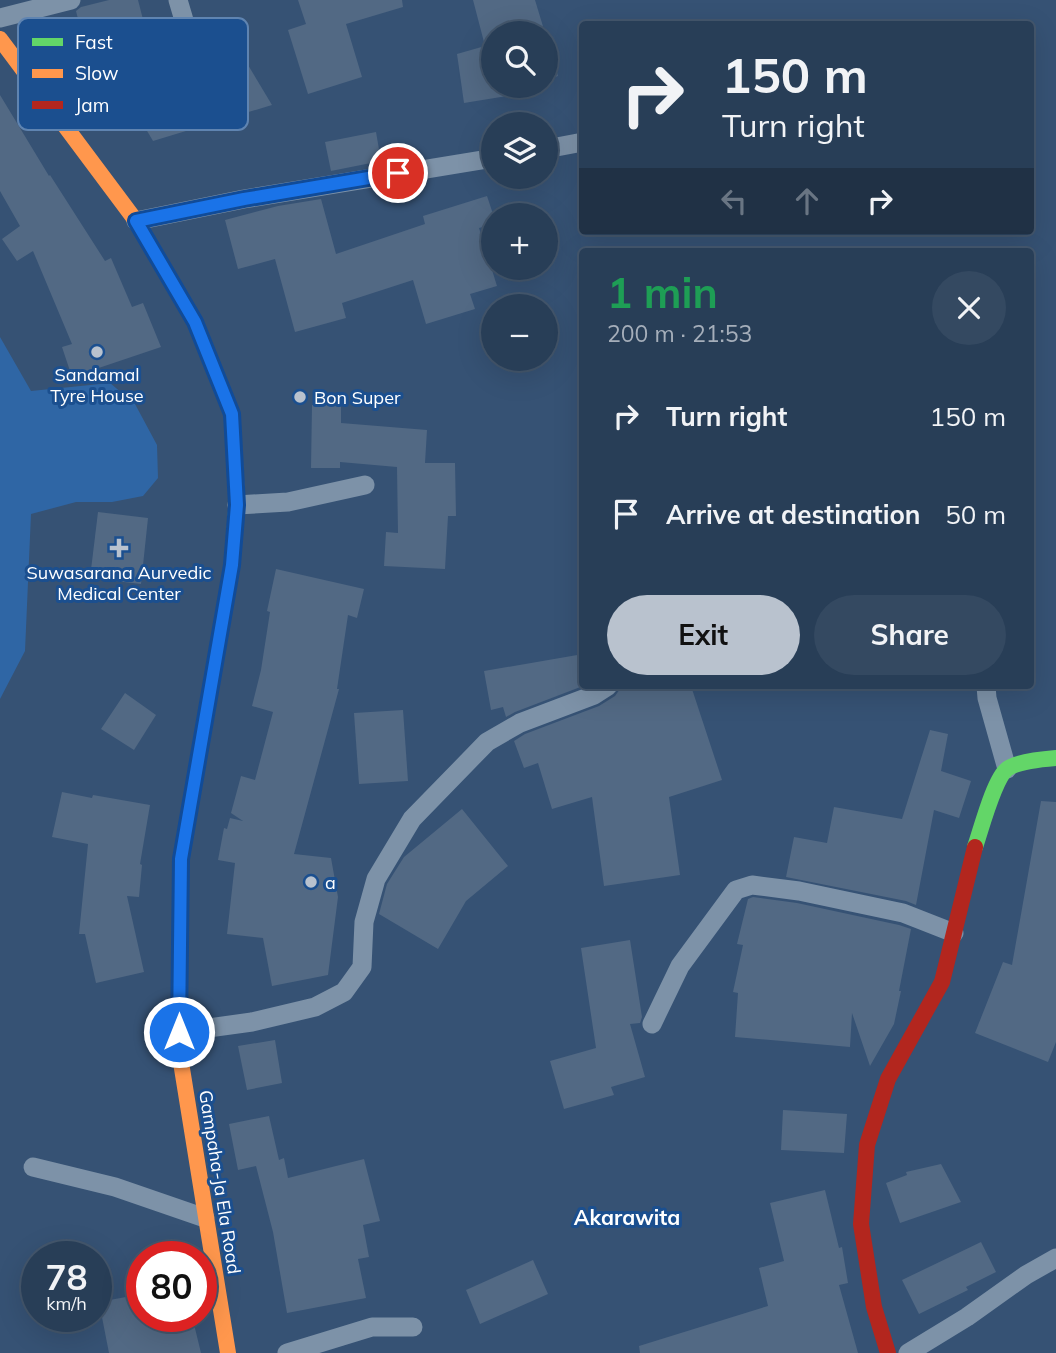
<!DOCTYPE html>
<html lang="en">
<head>
<meta charset="utf-8">
<style>
	:root { --surface:#283e57; --page:#344961; --text:#f1f3f6; --muted:#a5aeba; --line:#44576d; --accent:#b9c2ce }
	body { margin:0; font-family:Mulish,sans-serif; background:var(--page); color:var(--text); height:100vh; display:flex; flex-direction:column; font-size:26px; white-space:nowrap }
	* { box-sizing:border-box; margin:0 }
	p { font-size:23px; color:var(--muted) }
	.icon { flex:none; width:38px; height:38px; fill:none; stroke:currentColor; stroke-width:2; stroke-linecap:round; stroke-linejoin:round }
	.map { position:relative; flex:1; overflow:hidden }
	.drawer { position:absolute; left:579px; top:248px; width:455px; height:441px; display:flex; flex-direction:column; background:var(--surface); border-radius:7px; box-shadow:0 7px 28px #0002,0 0 0 2px var(--line) }
	.drawer>* { flex:none }
	.guide { position:absolute; left:579px; top:21px; width:455px; height:214px; border-radius:7px; box-shadow:0 7px 28px #0002,0 0 0 2px var(--line); background:#283e57; color:var(--text); overflow:hidden }
	.tools { position:absolute; left:481px; top:21px; display:grid; gap:14px }
	.tools a { display:grid; place-items:center; width:77px; height:77px; border-radius:50%; background:var(--surface); box-shadow:0 7px 28px #0002,0 0 0 2px var(--line); font-size:35px }
	.speed { position:absolute; left:21px; top:1241px; display:flex; gap:14px; font-size:35px; font-weight:700; text-align:center }
	.speed>* { display:grid; place-content:center; width:91px; height:91px; border-radius:50%; background:var(--surface); box-shadow:0 7px 28px #0002,0 0 0 2px var(--line); line-height:1 }
	.speed small { font-size:18px; font-weight:400 }
	.speed .limit { border:10px solid #d22; background:#fff; color:#111 }
	.pin { position:absolute; display:grid; place-items:center; width:60px; height:60px; color:#fff; margin:-30px; border:4px solid #fff; border-radius:50%; box-shadow:0 2px 7px #0007 }
	.me { position:absolute; width:77px; margin:-38px; rotate:0deg; stroke-linejoin:round; filter:drop-shadow(0 0 5px #0008) }
	.turn { display:flex; align-items:center; gap:24px; height:147px; padding:0 28px; font-size:32px }
	.turn .icon { width:91px; height:91px; stroke-width:2.5 }
	.turn b { display:block; font-size:49px; line-height:60px }
	.lanes { display:flex; align-items:center; height:66px; padding:0 28px; background:#0003; justify-content:center; gap:35px; direction:ltr }
	.lanes .off { opacity:.35 }
	.round { display:grid; place-items:center; flex:none; width:74px; height:74px; border-radius:37px; background:var(--page) }
	.head { display:flex; align-items:center; justify-content:space-between; height:119px; padding:0 28px }
	h1 { font-size:42px; font-weight:700; line-height:52px; color:#1e9e55 }
	.button { display:flex; gap:14px; margin-top:auto; padding:14px 28px }
	.button a { flex:1; height:80px; border-radius:42px; background:var(--accent); color:#111; font-size:28px; font-weight:700; line-height:80px; text-align:center }
	.button a+a { background:var(--page); color:var(--text) }
	ul { padding:0; list-style:none }
	li { display:flex; align-items:center; gap:21px; height:98px; padding:0 28px }
	li div { flex:1 }
	li b { display:block; font-size:26px }
	li em { font-style:normal }
	.map>svg:first-child { display:block }
</style>
</head>
<body>
<div class="map">
<svg width="1056" height="1353" viewBox="0 0 1056 1353">
	<rect width="100%" height="100%" fill="#365274"/>
	<!-- green -->
	<polygon fill="#2f66a5" points="0,337 31,391 110,383 135,404 157,445 158,478 143,496 112,502 76,502 31,514 25,651 0,699"/>
	<!-- building -->
	<g fill="#526984">
		<polygon points="109,0 138,0 148,39 87,54 76,11 81,7"/>
		<polygon points="298,0 402,0 403,7 346,24 362,77 308,94 288,30 306,24"/>
		<polygon points="473,0 535,0 545,33 494,33 494,86 527,86 525,86 526,93 464,103 457,54 485,46"/>
		<polygon points="546,36 558,76 546,80"/>
		<polygon points="236,45 272,105 153,141 133,107"/>
		<polygon points="0,95 49,176 50,175 105,261 111,258 132,307 143,303 161,347 72,377 62,347 72,344 33,251 17,261 2,239 20,226 0,191"/>
		<polygon points="376,132 381,161 331,171 325,142"/>
		<polygon points="487,196 494,217 494,224 479,228 497,286 470,294 475,309 426,324 413,280 342,303 346,318 295,332 275,259 238,269 225,220 278,206 321,199 336,254 425,224 423,216"/>
		<polygon points="312,405 341,405 341,423 427,430 425,463 455,463 456,516 448,516 445,569 384,566 386,532 398,533 397,467 340,462 340,468 311,468"/>
		<polygon points="98,512 148,518 141,584 90,578"/>
		<polygon points="276,569 364,589 357,618 348,615 337,689 339,689 294,854 331,858 338,897 328,975 272,986 263,938 227,934 235,863 218,860 224,828 227,829 230,818 243,821 231,813 241,776 255,780 273,712 252,706 261,670 270,612 267,611"/>
		<polygon points="583,654 583,686 515,712 506,717 503,707 491,710 484,671"/>
		<polygon points="626,686 691,686 722,780 669,797 680,875 604,886 592,797 552,809 538,763 524,768 514,741 525,734 599,706 615,696 620,689"/>
		<polygon points="125,693 156,715 134,750 101,729"/>
		<polygon points="403,710 408,781 359,784 354,713"/>
		<polygon points="930,730 948,734 941,771 971,781 959,818 934,810 916,905 906,901 786,877 794,837 827,843 834,807 902,819"/>
		<polygon points="62,792 92,798 93,795 150,805 140,864 142,865 139,897 127,896 144,972 96,983 85,934 79,934 88,844 52,837"/>
		<polygon points="1041,801 1056,802 1056,1042 1048,1062 975,1033 1003,962 1012,965"/>
		<polygon points="462,809 508,866 466,901 438,949 379,914 387,884 404,857"/>
		<polygon points="753,897 797,903 899,925 911,929 899,991 901,991 894,1024 870,1066 852,1013 850,1047 735,1037 738,993 733,992 743,945 737,944 748,899"/>
		<polygon points="630,940 642,1017 640,1023 630,1024 645,1077 611,1087 614,1095 564,1109 550,1061 596,1048 581,948"/>
		<polygon points="275,1040 282,1083 247,1090 238,1046"/>
		<polygon points="783,1110 847,1114 844,1153 781,1150"/>
		<polygon points="269,1116 279,1160 284,1158 288,1178 364,1159 380,1221 363,1225 369,1257 358,1259 366,1298 287,1313 273,1232 256,1166 238,1170 229,1124"/>
		<polygon points="941,1164 961,1202 900,1223 886,1183 907,1175 906,1172"/>
		<polygon points="825,1190 839,1248 842,1247 848,1283 839,1285 858,1353 640,1353 639,1346 768,1306 759,1268 784,1261 770,1203"/>
		<polygon points="981,1242 996,1272 966,1287 968,1290 919,1314 902,1280"/>
		<polygon points="533,1260 548,1294 480,1324 466,1290"/>
		<polygon points="142,1294 142,1316 192,1316 201,1353 109,1353 99,1302"/>
	</g>
	<g fill="none" stroke-linecap="round" stroke-linejoin="round">
		<!-- lane -->
		<g stroke="#7d92a8" stroke-width="19">
			<polyline points="0,18 71,0"/>
			<polyline points="149,74 184,51 186,27 178,0"/>
			<polyline points="546,149 583,142"/>
			<polyline points="136,221 244,199 494,158"/>
			<polyline points="237,505 288,502 365,485"/>
			<polyline points="986,686 987,698 1007,769"/>
			<polyline points="652,1024 680,966 736,890 752,885 799,891 903,913 954,933"/>
			<polyline points="179,1032 252,1022 315,1007 344,992 362,967 364,922 376,879 412,819 487,742 520,723 594,695 608,686"/>
			<polyline points="33,1167 115,1187 205,1218"/>
			<polyline points="287,1353 372,1327 413,1327"/>
			<polyline points="908,1353 967,1317 1026,1275 1056,1258"/>
		</g>
		<!-- fast -->
		<g stroke="#63d668" stroke-width="16">
			<path d="M975 847C981 830 994 779 1007 769 1016 762 1044 759 1056 758"/>
			<polyline points="180,950 181,859 232,565 237,498"/>
		</g>
		<!-- slow -->
		<g stroke="#ff974d" stroke-width="16">
			<polyline points="0,39 136,221 195,322 232,414 237,498"/>
			<polyline points="180,950 179,1050 228,1353"/>
		</g>
		<!-- jam -->
		<polyline stroke="#b3261e" stroke-width="16" points="888,1353 874,1307 861,1224 867,1145 888,1079 942,982 975,847"/>
	</g>
	<g fill="none" stroke-linecap="round" stroke-linejoin="round">
		<!-- route casing -->
		<g stroke="#114b97" stroke-width="18">
			<polyline id="route" points="179,1032 181,859 232,565 237,505 232,414 195,322 136,221 244,199 398,173"/>
		</g>
		<!-- route -->
		<use href="#route" stroke="#1a73e8" stroke-width="12"/>
	</g>
	<!-- markers -->
	<g fill="#b9c2ce" stroke="#1b4f8f" stroke-width="2.5">
		<circle cx="97" cy="352" r="7"/>
		<circle cx="300" cy="397" r="7"/>
		<path d="M115.5 537.5h7v7h7v7h-7v7h-7v-7h-7v-7h7z"/>
		<circle cx="311" cy="882" r="7"/>
	</g>
	<g text-anchor="middle" dominant-baseline="central" stroke-width="6" stroke-linejoin="round" paint-order="stroke">
		<!-- poi labels -->
		<g font-size="18" fill="#fff" stroke="#1b4f8f">
			<text x="97" y="374">Sandamal<tspan x="97" dy="21">Tyre House</tspan></text>
			<text x="314" y="397" text-anchor="start">Bon Super</text>
			<text x="119" y="572">Suwasarana Aurvedic<tspan x="119" dy="21">Medical Center</tspan></text>
			<text x="325" y="882" text-anchor="start">a</text>
		</g>
		<!-- street labels -->
		<g font-size="18" fill="#fff" stroke="#1b4f8f">
			<text transform="translate(220 1182) rotate(81)">Gampaha-Ja Ela Road</text>
		</g>
		<!-- quarter labels -->
		<g font-size="21" font-weight="bold" fill="#fff" stroke="#1b4f8f">
			<text x="627" y="1217">Akarawita</text>
		</g>
	</g>
	<!-- legend -->
	<rect x="18" y="18" width="230" height="112" rx="10" fill="#1b4f8f" stroke="#5f84b1" stroke-width="2"/>
	<rect x="32" y="38" width="31" height="8" fill="#63d668"/>
	<rect x="32" y="69" width="31" height="9" fill="#ff974d"/>
	<rect x="32" y="101" width="31" height="8" fill="#b3261e"/>
	<g font-size="19" fill="#fff">
		<text x="75" y="49">Fast</text>
		<text x="75" y="80">Slow</text>
		<text x="75" y="112">Jam</text>
	</g>
</svg>
<div class="tools">
<a><svg class="icon" aria-label="search" viewBox="0 0 24 24"><circle cx="10" cy="10" r="6"/><path d="M15 15l6 6"/></svg></a>
<a><svg class="icon" aria-label="layers" viewBox="0 0 24 24"><path d="M12 4l9 5-9 5-9-5zM3 14l9 5 9-5"/></svg></a>
<a>+</a>
<a>−</a>
</div>
<div class="speed"><div>78<small>km/h</small></div><div class="limit">80</div></div>
<div class="pin" style="left:398px;top:173px;background:#d93025"><svg class="icon" aria-label="arrive" viewBox="0 0 24 24"><path d="M6 21V4h12l-3 4 3 4H6"/></svg></div>
<svg class="me" style="left:179px;top:1032px" viewBox="-20 -20 40 40"><circle r="17" fill="#1a73e8" stroke="#fff" stroke-width="3"/><path d="M0-11L8 9 0 5-8 9z" fill="#fff"/></svg>
<div class="guide">
<div class="turn"><svg class="icon" aria-label="right" viewBox="0 0 24 24"><path d="M7 20v-9h11M14 6l5 5-5 5"/></svg><div><b>150 m</b>Turn right</div></div>
<div class="lanes"><svg class="icon off" aria-label="left" viewBox="0 0 24 24"><path d="M17 20v-9H6M10 6l-5 5 5 5"/></svg><svg class="icon off" aria-label="ahead" viewBox="0 0 24 24"><path d="M12 20V5M6 11l6-6 6 6"/></svg><svg class="icon" aria-label="right" viewBox="0 0 24 24"><path d="M7 20v-9h11M14 6l5 5-5 5"/></svg></div>
</div>
<section class="drawer">
<div class="head"><div><h1>1 min</h1><p>200 m · 21:53</p></div><a class="round"><svg class="icon" aria-label="close" viewBox="0 0 24 24"><path d="M6 6l12 12M18 6L6 18"/></svg></a></div>
<ul>
<li><svg class="icon" aria-label="right" viewBox="0 0 24 24"><path d="M7 20v-9h11M14 6l5 5-5 5"/></svg><div><b>Turn right</b></div><em>150 m</em></li>
<li><svg class="icon" aria-label="arrive" viewBox="0 0 24 24"><path d="M6 21V4h12l-3 4 3 4H6"/></svg><div><b>Arrive at destination</b></div><em>50 m</em></li>
</ul>
<div class="button"><a>Exit</a><a>Share</a></div>
</section>
</div>
</body>
</html>
